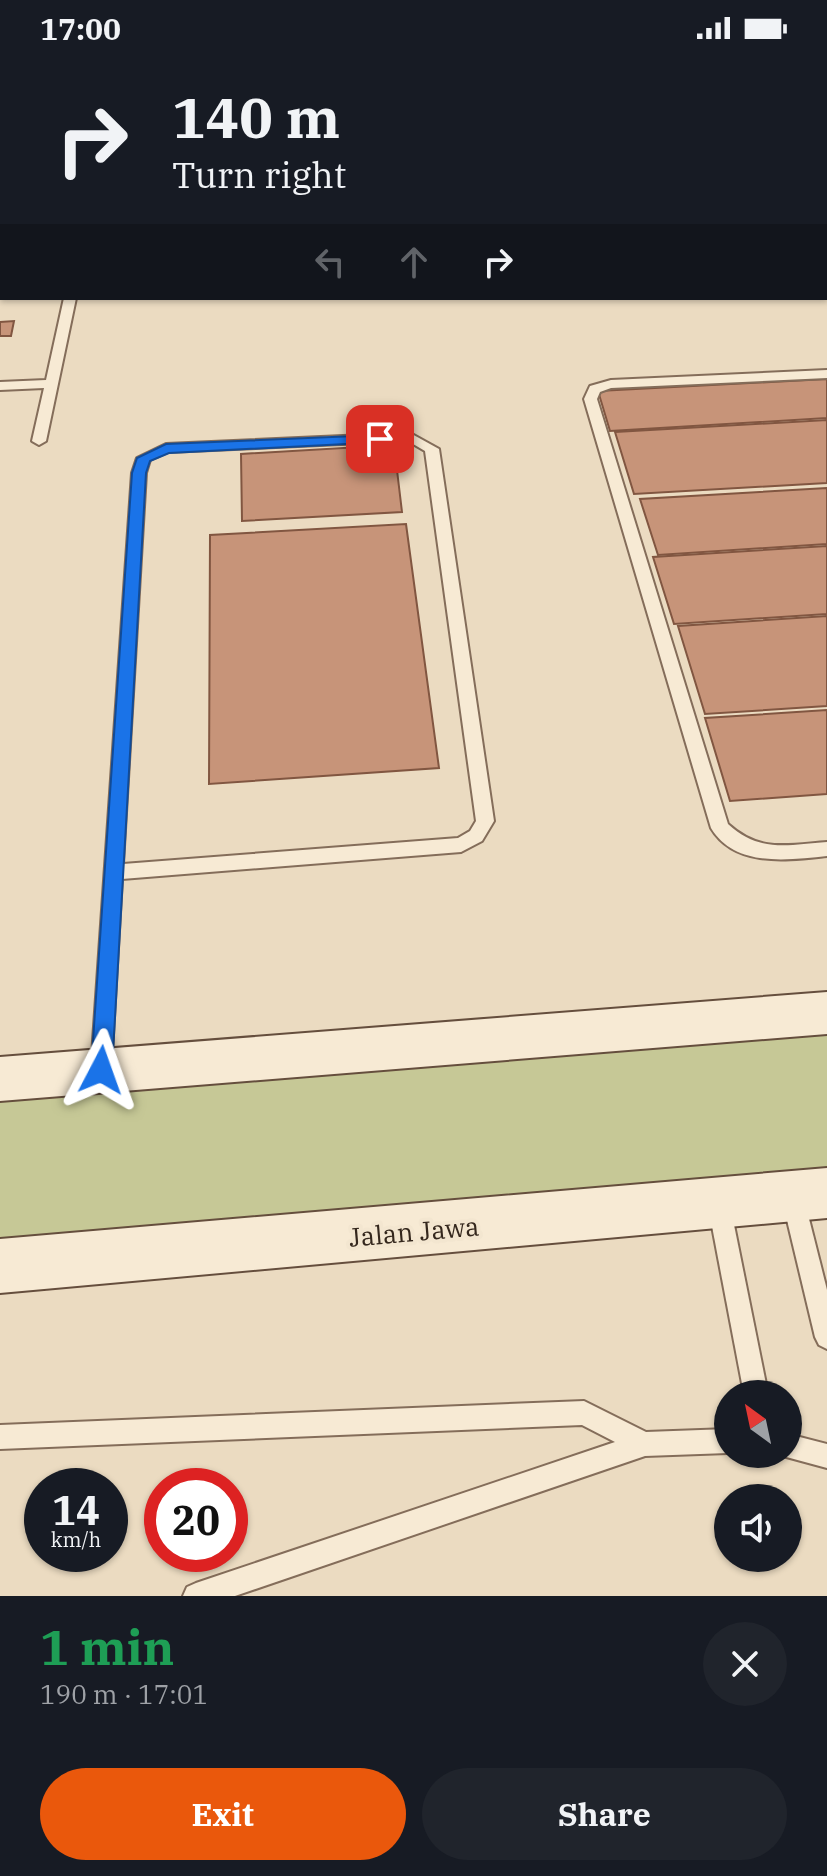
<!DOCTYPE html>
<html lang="en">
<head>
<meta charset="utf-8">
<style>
	:root { --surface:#171b24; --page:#20242c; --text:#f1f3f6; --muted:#9ea1a6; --accent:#ea580c }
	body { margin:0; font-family:"IBM Plex Serif",serif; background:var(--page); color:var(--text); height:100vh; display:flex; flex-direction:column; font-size:30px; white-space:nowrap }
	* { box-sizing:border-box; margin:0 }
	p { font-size:26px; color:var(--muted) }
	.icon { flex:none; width:44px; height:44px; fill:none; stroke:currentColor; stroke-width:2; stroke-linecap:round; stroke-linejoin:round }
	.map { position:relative; height:1540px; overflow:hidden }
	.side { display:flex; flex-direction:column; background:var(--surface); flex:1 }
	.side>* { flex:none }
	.banner { position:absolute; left:0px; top:0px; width:828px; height:244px; box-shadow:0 2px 6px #0004; background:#171b24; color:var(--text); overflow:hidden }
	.needle { width:52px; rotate:327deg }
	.buttons { position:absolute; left:714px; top:1324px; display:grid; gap:16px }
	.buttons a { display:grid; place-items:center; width:88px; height:88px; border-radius:50%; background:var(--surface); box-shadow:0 2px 6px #0004; font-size:40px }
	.speed { position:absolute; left:24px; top:1412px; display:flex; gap:16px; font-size:40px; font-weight:700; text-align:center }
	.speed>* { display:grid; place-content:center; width:104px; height:104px; border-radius:50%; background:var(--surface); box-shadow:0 2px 6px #0004; line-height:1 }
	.speed small { font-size:20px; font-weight:400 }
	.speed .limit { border:12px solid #d22; background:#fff; color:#111 }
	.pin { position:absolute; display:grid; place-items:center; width:68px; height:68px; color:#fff; margin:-34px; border-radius:16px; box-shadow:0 4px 12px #0006 }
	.me { position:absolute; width:88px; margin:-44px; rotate:4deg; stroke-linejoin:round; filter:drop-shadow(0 0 6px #0008) }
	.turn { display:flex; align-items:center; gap:28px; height:168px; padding:0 40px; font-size:36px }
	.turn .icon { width:104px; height:104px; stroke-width:2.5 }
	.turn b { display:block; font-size:56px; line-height:68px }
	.lanes { display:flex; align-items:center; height:76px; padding:0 40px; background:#0003; justify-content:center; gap:40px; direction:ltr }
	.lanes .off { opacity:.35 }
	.round { display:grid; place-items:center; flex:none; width:84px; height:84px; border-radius:42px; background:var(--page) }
	.summary { display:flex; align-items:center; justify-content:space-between; height:136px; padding:0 40px }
	h1 { font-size:48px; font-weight:700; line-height:60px; color:#1e9e55 }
	.button { display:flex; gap:16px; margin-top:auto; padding:16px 40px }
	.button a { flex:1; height:92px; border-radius:48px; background:var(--accent); color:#fff; font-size:32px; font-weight:700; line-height:92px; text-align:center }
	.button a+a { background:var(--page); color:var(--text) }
	.status { display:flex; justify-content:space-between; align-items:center; height:56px; padding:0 40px; background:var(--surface); direction:ltr }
	.status svg { height:22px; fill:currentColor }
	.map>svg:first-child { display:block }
</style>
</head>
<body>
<div class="status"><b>17:00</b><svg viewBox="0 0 49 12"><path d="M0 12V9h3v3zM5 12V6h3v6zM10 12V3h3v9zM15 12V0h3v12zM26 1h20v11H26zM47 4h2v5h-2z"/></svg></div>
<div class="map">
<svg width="827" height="1540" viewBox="0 0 827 1540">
	<rect width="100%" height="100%" fill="#ebdbc1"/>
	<!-- green -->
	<polygon fill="#c6c896" points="827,960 827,1139 0,1209 0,1026"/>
	<!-- building -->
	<g fill="#c79479" stroke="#815641" stroke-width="2">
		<polygon points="217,0 595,0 596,2 217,2"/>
		<polygon points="14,265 11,280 0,280 0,266"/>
		<polygon points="827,323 827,362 610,375 598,335"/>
		<polygon points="827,364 827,427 634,438 615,376"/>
		<polygon points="394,389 402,456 242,465 241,398"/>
		<polygon points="827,432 827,488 658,499 640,443"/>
		<polygon points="406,468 439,712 209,728 210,479"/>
		<polygon points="827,490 827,558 674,568 653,501"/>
		<polygon points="827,560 827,650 705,658 678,570"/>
		<polygon points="827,654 827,738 730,745 705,662"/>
	</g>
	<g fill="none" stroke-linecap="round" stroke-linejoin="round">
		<!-- lane casing -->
		<g stroke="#846d5a" stroke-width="4">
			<g id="lane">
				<polygon points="101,0 111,0 100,2"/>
				<rect x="164" y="0" width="10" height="2"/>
				<polygon points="629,0 639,0 640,2 630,2"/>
				<polygon points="683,0 693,0 694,2 684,2"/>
				<polygon points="740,0 750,0 751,2 741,2"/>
				<rect x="826" y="53" width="1" height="6"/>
				<polygon points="0,77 2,77 0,84"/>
				<rect x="0" y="223" width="2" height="8"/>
				<polygon points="64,242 76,242 46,385 39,389 32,385 44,332 0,334 0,326 46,324"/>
				<path d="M827 314V322L611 332 600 336 597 343 728 768C760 797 787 789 827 786V800C788 804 735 812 711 772L584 343 590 330 611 324Z"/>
				<path d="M410 377 439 393 494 765 482 785 461 796 122 823 111 1014 108 1020 101 1023 94 1020 91 1014 132 417 137 402 166 388ZM408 385 425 395 476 765 470 775 458 782 123 808 146 417 150 404 168 396Z"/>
				<polygon points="793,1133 801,1136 804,1143 827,1234 827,1293 819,1289 815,1281 782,1143 785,1136"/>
				<polygon points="719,1139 727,1142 730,1149 768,1338 744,1338 708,1149 711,1142"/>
				<polygon points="584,1345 646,1376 728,1373 728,1397 645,1400 235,1540 183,1540 187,1531 196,1527 615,1386 582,1369 0,1393 0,1369"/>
				<polygon points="788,1378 827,1388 827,1412 779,1399 788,1398"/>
			</g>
		</g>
		<!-- secondary casing -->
		<g stroke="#654e3d" stroke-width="4">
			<g id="secondary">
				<polygon points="827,936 827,978 0,1045 0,1001"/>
				<polygon points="827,1112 827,1162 0,1237 0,1183"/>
			</g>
		</g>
		<!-- lane -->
		<use href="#lane" fill="#f7ead4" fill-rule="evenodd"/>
		<!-- secondary -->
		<use href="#secondary" fill="#f7ead4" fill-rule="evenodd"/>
	</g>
	<!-- route -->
	<polygon fill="#1a73e8" stroke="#114b97" stroke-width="2" points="380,379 385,380 385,386 169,397 150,405 146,417 112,1014 109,1021 101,1024 94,1021 91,1014 132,417 137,402 166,388"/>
	<g text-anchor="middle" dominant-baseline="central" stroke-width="8" stroke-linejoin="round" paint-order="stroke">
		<!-- near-street labels -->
		<g font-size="26" fill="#34271d" stroke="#f3e6d0">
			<text transform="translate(414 1175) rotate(-5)">Jalan Jawa</text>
		</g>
	</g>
</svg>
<div class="buttons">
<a><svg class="needle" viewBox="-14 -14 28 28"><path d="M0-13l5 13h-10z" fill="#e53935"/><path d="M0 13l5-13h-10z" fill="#9ea1a6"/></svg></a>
<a><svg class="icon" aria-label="sound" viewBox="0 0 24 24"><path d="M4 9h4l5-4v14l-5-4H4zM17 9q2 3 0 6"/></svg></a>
</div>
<div class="speed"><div>14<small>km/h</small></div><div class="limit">20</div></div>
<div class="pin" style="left:380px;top:383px;background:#d93025"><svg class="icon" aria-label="arrive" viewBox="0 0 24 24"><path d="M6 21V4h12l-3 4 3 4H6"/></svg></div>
<svg class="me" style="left:101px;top:1014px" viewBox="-20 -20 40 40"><path d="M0-17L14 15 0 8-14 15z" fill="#1a73e8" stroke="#fff" stroke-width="4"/></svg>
<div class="banner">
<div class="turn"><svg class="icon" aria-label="right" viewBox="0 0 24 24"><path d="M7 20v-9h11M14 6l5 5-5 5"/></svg><div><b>140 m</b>Turn right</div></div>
<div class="lanes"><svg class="icon off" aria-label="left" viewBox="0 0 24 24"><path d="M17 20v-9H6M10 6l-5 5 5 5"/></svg><svg class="icon off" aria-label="ahead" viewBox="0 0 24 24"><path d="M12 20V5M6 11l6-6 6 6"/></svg><svg class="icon" aria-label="right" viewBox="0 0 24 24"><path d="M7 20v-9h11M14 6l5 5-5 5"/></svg></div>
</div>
</div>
<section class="side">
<div class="summary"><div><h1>1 min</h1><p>190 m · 17:01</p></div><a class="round"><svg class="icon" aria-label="close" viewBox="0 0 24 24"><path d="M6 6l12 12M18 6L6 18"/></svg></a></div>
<div class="button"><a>Exit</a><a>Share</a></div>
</section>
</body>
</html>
